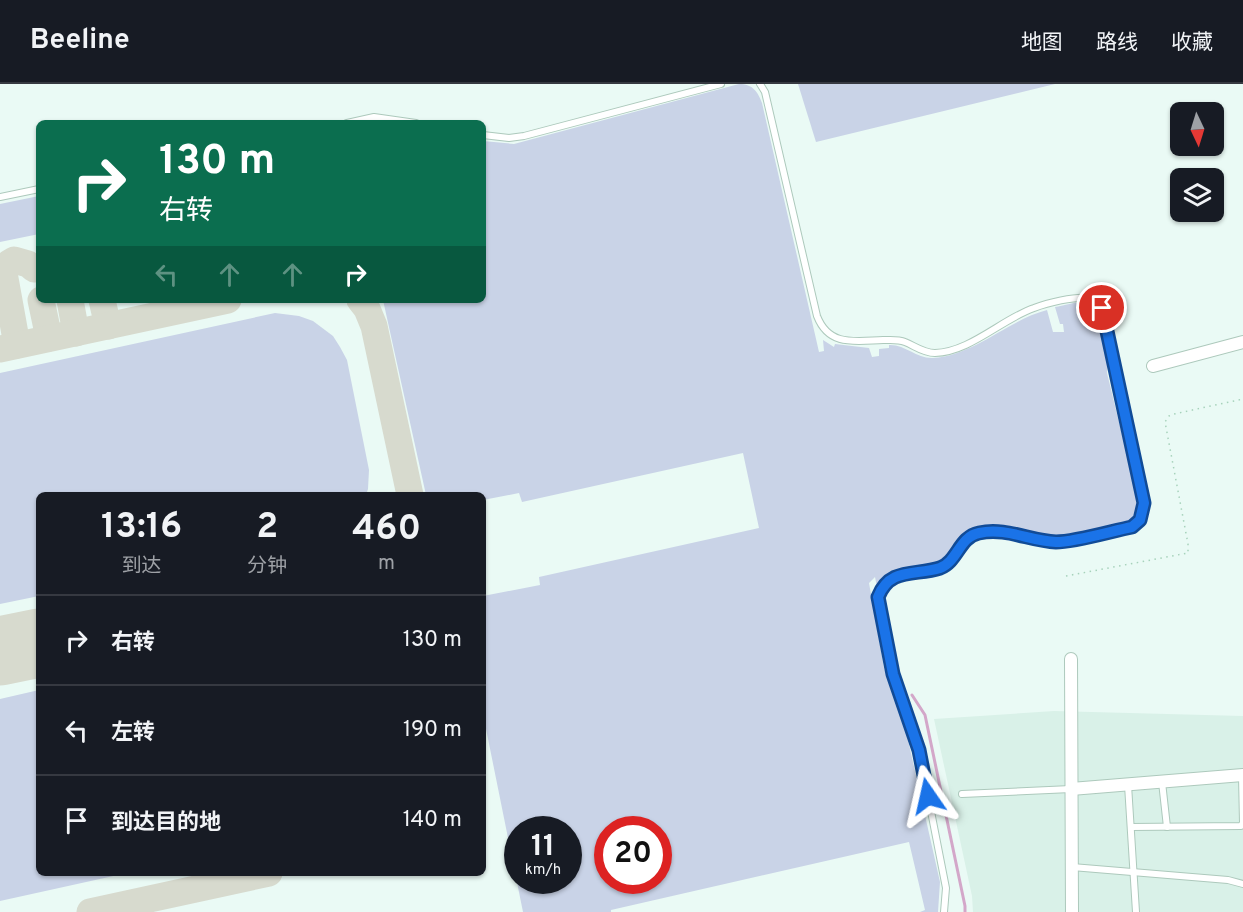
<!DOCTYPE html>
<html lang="zh">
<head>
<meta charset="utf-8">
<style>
	:root { --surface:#171b24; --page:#242831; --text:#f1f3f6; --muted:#9ea1a6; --line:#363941 }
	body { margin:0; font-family:Overpass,"Noto Sans SC",sans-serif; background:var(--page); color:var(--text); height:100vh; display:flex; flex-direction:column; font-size:22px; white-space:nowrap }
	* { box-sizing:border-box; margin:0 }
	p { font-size:20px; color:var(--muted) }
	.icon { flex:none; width:33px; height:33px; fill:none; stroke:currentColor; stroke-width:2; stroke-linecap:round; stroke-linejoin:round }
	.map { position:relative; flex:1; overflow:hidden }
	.details { position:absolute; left:36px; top:408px; width:450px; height:384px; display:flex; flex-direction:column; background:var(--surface); border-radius:9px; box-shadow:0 2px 4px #0004 }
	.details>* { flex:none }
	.guide { position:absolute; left:36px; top:36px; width:450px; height:183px; border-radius:9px; box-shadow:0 2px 4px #0004; background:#0b6e4f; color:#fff; overflow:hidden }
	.needle { width:39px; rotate:176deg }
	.buttons { position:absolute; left:1170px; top:18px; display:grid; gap:12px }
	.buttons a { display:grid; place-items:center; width:54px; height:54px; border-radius:9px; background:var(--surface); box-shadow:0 2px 4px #0004; font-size:30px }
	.speed { position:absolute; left:504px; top:732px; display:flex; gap:12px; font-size:30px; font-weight:700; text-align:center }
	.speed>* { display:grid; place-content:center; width:78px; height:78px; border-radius:50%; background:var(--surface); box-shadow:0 2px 4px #0004; line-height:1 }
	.speed small { font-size:15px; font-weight:400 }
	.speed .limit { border:9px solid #d22; background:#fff; color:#111 }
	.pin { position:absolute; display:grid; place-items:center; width:51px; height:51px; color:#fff; margin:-26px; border:3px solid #fff; border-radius:50%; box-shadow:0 2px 6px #0007 }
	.me { position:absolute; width:66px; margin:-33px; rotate:349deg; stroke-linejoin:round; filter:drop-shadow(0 0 4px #0008) }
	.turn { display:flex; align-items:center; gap:21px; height:126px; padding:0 24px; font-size:27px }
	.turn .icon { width:78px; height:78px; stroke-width:2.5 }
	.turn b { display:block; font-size:42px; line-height:51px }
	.lanes { display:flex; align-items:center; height:57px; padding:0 24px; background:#0003; justify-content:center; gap:30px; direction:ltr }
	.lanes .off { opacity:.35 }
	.eta { display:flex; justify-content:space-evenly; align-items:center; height:102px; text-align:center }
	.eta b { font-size:36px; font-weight:700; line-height:42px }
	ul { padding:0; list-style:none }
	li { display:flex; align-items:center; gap:18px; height:90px; padding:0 24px; border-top:2px solid var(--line) }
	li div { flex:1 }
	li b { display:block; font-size:22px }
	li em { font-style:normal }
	header { display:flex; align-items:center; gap:36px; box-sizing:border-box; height:84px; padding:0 30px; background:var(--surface); border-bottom:2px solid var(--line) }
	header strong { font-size:28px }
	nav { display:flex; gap:33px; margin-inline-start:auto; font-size:21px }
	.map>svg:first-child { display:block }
</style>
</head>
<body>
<header>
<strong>Beeline</strong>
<nav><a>地图</a><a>路线</a><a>收藏</a></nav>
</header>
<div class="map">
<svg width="1243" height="828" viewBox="0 0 1243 828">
	<rect width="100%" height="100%" fill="#eafaf5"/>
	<!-- residential -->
	<polygon fill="#d9f1e8" points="1054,627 1243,632 1243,828 973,828 972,812 934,635"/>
	<!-- green -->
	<g fill="#c9d3e7" fill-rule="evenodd">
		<path d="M739 0C753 0 758 8 762 19L819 268 824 267 823 256 834 263 835 260 869 264 872 273 879 272V265L889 264V261C905 260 917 275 933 274 975 271 1008 236 1047 226L1053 248H1064L1063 240H1060L1055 223C1069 221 1085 213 1096 224L1108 277 1107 289 1139 420C1138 428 1137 434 1129 439L1059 456H1051L1001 445 974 449 960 455 950 474 942 480 890 493 877 503 875 493 869 499 884 584 906 647 940 798 938 828H920L925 826 909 758 611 826V828H523L483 630V512L540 501 539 493 759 444 743 369 522 418 519 409 483 416V411H426L383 216H483V57L514 60ZM518 746H568V796H518ZM608 746H658V796H608Z"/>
		<polygon points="798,0 1055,0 816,58"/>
		<polygon points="39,112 39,150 0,158 0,120"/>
		<polygon points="275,229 299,232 313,237 333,252 340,263 347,276 369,386 368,405 366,411 39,411 39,512 0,520 0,289"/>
		<polygon points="39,606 39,789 127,789 0,817 0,615"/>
	</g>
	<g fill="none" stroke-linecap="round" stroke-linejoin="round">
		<!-- stream -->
		<polyline stroke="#d3a7c9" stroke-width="3" points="912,611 925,631 965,822 965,828"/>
		<!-- taxiway -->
		<g stroke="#d7dace" stroke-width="27">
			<polyline points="41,216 49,254"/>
			<polyline points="70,216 76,249"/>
			<polyline points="102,216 108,242"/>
			<polyline points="360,216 367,225 374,242 410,411"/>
			<polyline points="17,261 4,189 9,179 14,176 28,180 34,185"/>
			<polyline points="0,265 228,216"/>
			<polyline points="90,828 269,789"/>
		</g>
		<!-- runway -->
		<polyline stroke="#d7dace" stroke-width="69" points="0,567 39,559"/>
		<!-- lane casing -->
		<g stroke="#adc9bc" stroke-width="8">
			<g id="lane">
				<path d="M760 0 765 8 817 232C829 263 855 257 883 256 890 256 898 255 905 258 915 262 923 269 935 269 970 268 1002 235 1034 224 1047 219 1075 212 1088 214 1095 215 1098 219 1103 224L1144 419 1140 436 1132 443C1112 447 1076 458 1056 458 1030 457 1006 443 979 449 959 453 958 477 940 484 915 492 890 483 878 513L893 590 919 666 946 804 944 828"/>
				<polyline points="347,39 374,33 416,39"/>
				<polyline points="483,51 509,54 524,52 721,0"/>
				<polyline points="0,113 39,105"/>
				<polyline points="1162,698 1167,743"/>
				<polyline points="1128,701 1136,828"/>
				<polyline points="962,710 1071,705"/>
				<polyline points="1131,743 1241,742 1243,739 1242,692"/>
				<polyline points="1072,783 1228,796 1243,800"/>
			</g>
		</g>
		<!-- street casing -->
		<g stroke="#adc9bc" stroke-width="14">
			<g id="street">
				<polyline points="1153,282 1243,258"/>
				<polyline points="1071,575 1072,828"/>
				<polyline points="1071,705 1243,691"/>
			</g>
		</g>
		<!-- path -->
		<polyline stroke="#a7d2bb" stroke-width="1.5" stroke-dasharray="1.5 4.5" stroke-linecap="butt" points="1066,492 1188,469 1188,460 1165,338 1169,332 1174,330 1243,315"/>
		<!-- lane -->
		<use href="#lane" stroke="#fff" stroke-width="6"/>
		<!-- street -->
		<use href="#street" stroke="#fff" stroke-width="12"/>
	</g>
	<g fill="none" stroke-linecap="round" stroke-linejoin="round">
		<!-- route casing -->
		<g stroke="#114b97" stroke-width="15">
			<path id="route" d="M928 712 919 666 893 590 878 513C890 483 915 492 940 484 958 477 959 453 979 449 1006 443 1030 457 1056 458 1075 458 1112 447 1132 443L1140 436 1144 419 1102 224"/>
		</g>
		<!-- route -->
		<use href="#route" stroke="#1a73e8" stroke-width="10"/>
	</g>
</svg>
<div class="buttons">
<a><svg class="needle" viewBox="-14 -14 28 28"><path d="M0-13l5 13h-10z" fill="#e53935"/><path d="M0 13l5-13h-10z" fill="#9ea1a6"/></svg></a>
<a><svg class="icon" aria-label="layers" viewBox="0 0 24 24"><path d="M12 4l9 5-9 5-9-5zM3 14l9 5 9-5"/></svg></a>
</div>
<div class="speed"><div>11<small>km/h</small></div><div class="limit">20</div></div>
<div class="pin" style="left:1102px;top:224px;background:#d93025"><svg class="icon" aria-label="arrive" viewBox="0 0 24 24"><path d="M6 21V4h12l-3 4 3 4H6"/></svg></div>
<svg class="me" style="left:928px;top:712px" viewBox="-20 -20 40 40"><path d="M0-17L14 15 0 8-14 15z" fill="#1a73e8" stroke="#fff" stroke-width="4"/></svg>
<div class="guide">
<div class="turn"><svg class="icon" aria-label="right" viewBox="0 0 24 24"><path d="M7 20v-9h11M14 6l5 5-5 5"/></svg><div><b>130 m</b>右转</div></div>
<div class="lanes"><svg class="icon off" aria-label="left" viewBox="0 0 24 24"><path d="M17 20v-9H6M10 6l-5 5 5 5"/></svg><svg class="icon off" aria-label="ahead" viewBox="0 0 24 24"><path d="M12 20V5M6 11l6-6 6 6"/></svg><svg class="icon off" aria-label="ahead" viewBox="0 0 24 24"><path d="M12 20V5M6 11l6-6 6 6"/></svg><svg class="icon" aria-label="right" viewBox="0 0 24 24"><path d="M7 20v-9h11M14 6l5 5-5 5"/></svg></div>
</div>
<section class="details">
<div class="eta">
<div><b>13:16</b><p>到达</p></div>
<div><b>2</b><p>分钟</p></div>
<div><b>460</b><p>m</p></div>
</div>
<ul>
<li><svg class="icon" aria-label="right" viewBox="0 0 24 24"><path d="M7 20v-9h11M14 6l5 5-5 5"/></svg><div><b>右转</b></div><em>130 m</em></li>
<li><svg class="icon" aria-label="left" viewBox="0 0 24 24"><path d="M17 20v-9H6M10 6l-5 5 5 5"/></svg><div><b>左转</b></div><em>190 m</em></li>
<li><svg class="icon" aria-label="arrive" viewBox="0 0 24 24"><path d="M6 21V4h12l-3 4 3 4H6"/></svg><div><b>到达目的地</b></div><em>140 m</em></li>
</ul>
</section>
</div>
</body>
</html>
